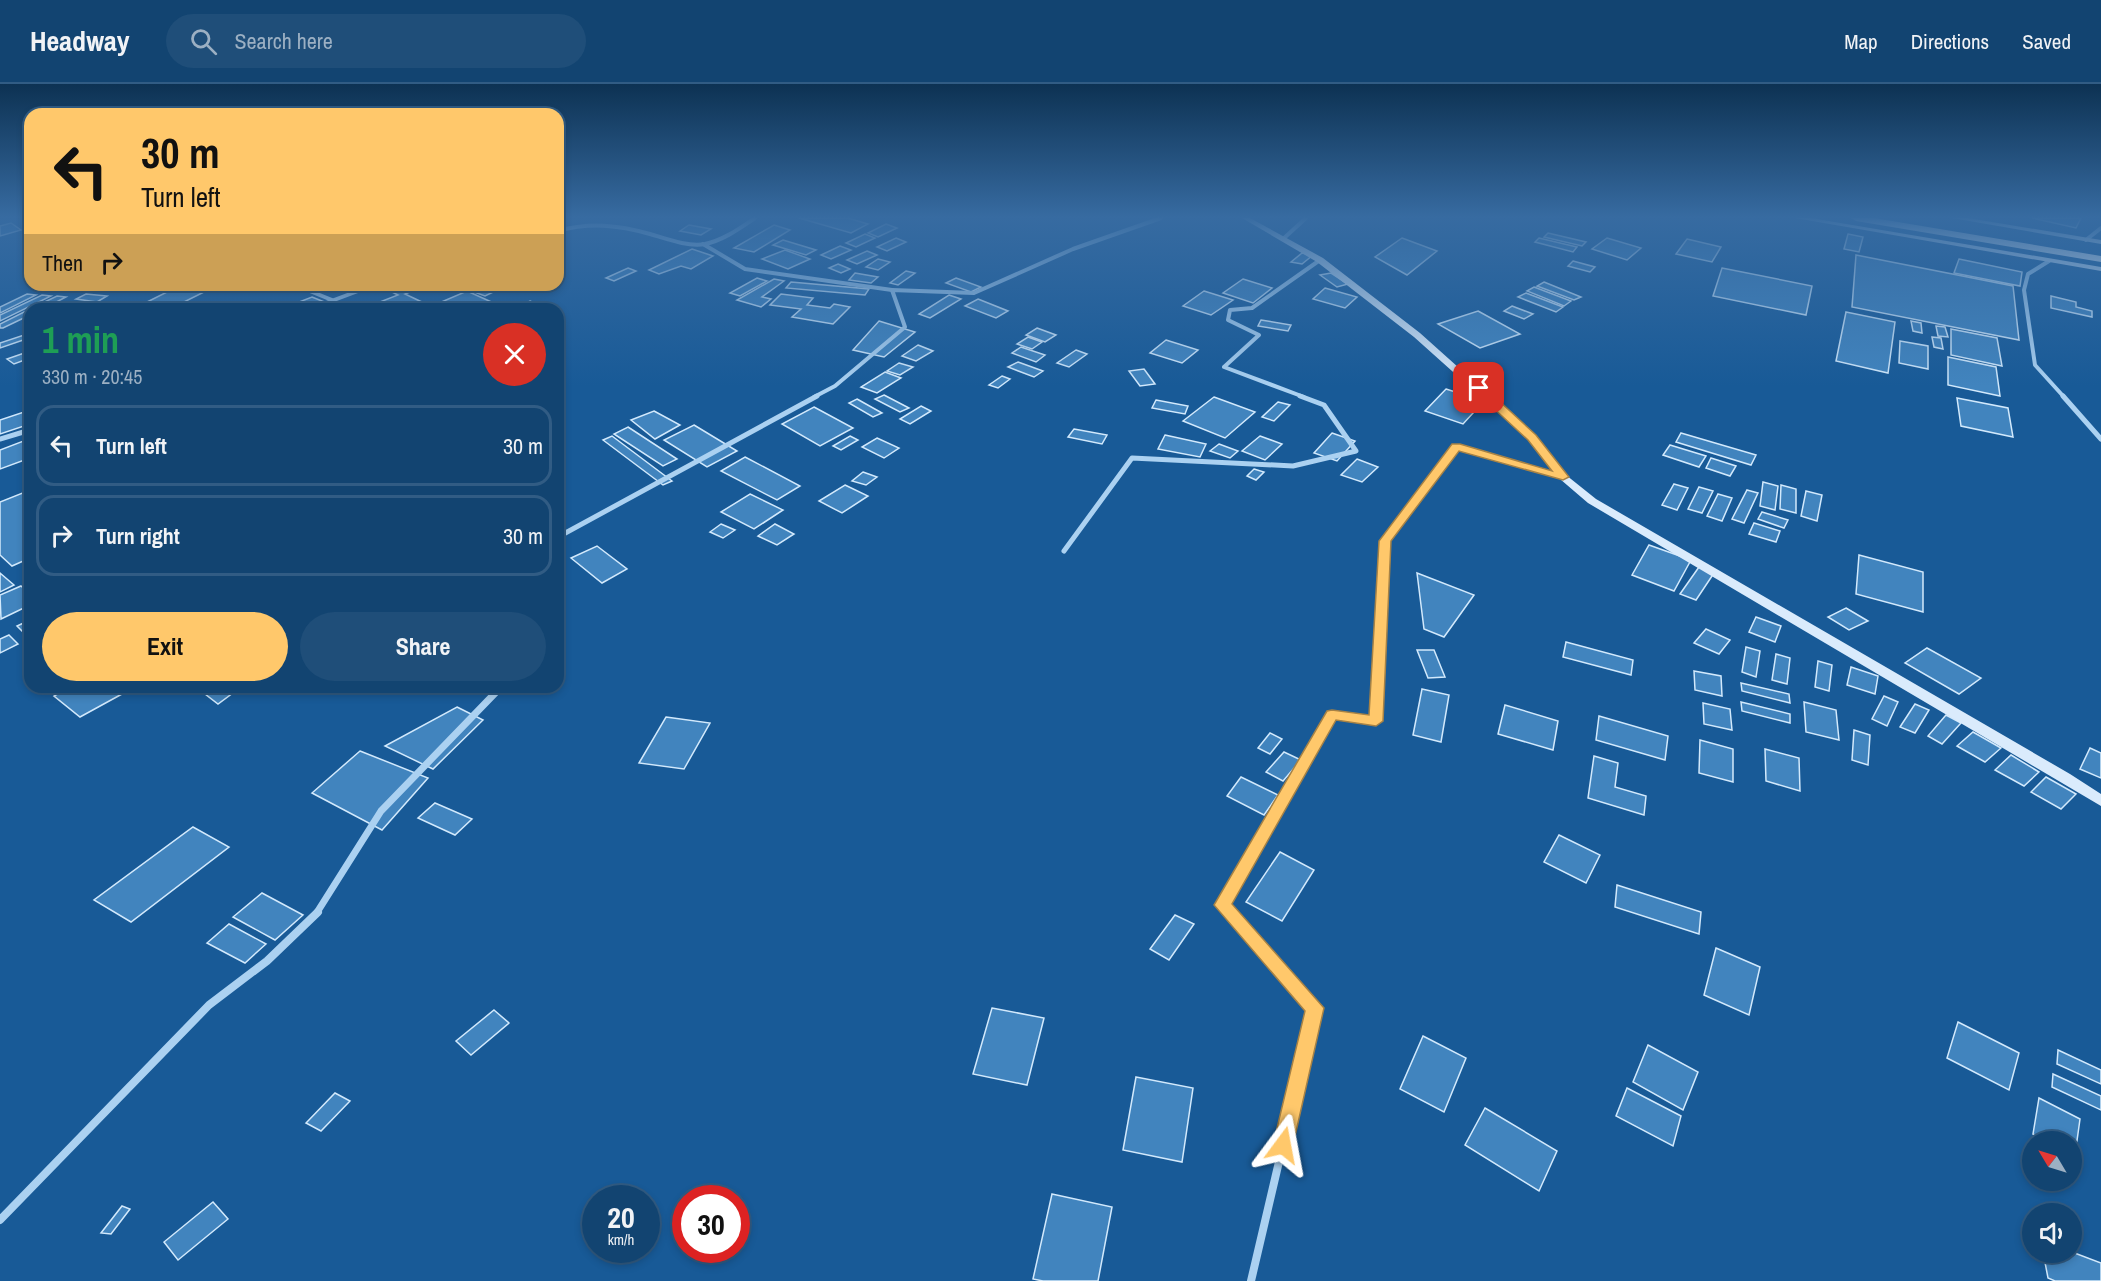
<!DOCTYPE html>
<html lang="en">
<head>
<meta charset="utf-8">
<style>
	:root { --surface:#124471; --page:#1f4e79; --text:#f1f3f6; --muted:#9cb0c3; --line:#315c84; --accent:#ffc86b }
	body { margin:0; font-family:"Archivo Narrow",sans-serif; background:var(--page); color:var(--text); height:100vh; display:flex; flex-direction:column; font-size:22px; white-space:nowrap }
	* { box-sizing:border-box; margin:0 }
	p { font-size:20px; color:var(--muted) }
	.icon { flex:none; width:33px; height:33px; fill:none; stroke:currentColor; stroke-width:2; stroke-linecap:round; stroke-linejoin:round }
	.map { position:relative; flex:1; overflow:hidden }
	.sheet { position:absolute; left:24px; top:219px; width:540px; height:390px; display:flex; flex-direction:column; background:var(--surface); border-radius:18px; box-shadow:0 3px 9px #0003,0 0 0 2px var(--line) }
	.sheet>* { flex:none }
	.top-card { position:absolute; left:24px; top:24px; width:540px; height:183px; border-radius:18px; box-shadow:0 3px 9px #0003,0 0 0 2px var(--line); background:#ffc86b; color:#111; overflow:hidden }
	.needle { width:39px; rotate:308deg }
	.controls { position:absolute; left:2022px; top:1047px; display:grid; gap:12px }
	.controls a { display:grid; place-items:center; width:60px; height:60px; border-radius:50%; background:var(--surface); box-shadow:0 3px 9px #0003,0 0 0 2px var(--line); font-size:30px }
	.speed { position:absolute; left:582px; top:1101px; display:flex; gap:12px; font-size:30px; font-weight:700; text-align:center }
	.speed>* { display:grid; place-content:center; width:78px; height:78px; border-radius:50%; background:var(--surface); box-shadow:0 3px 9px #0003,0 0 0 2px var(--line); line-height:1 }
	.speed small { font-size:15px; font-weight:400 }
	.speed .limit { border:9px solid #d22; background:#fff; color:#111 }
	.pin { position:absolute; display:grid; place-items:center; width:51px; height:51px; color:#fff; margin:-26px; border-radius:12px; box-shadow:0 3px 9px #0006 }
	.me { position:absolute; width:66px; margin:-33px; rotate:13deg; stroke-linejoin:round; filter:drop-shadow(0 0 4px #0008) }
	.turn { display:flex; align-items:center; gap:21px; height:126px; padding:0 18px; font-size:27px }
	.turn .icon { width:78px; height:78px; stroke-width:2.5 }
	.turn b { display:block; font-size:42px; line-height:51px }
	.then { display:flex; align-items:center; height:57px; padding:0 18px; background:#0003; gap:12px; font-size:22px }
	.round { display:grid; place-items:center; flex:none; width:63px; height:63px; border-radius:32px; background:var(--page) }
	.headline { display:flex; align-items:center; justify-content:space-between; height:102px; padding:0 18px }
	h1 { font-size:36px; font-weight:800; line-height:45px; color:#1e9e55 }
	.cta { display:flex; gap:12px; margin-top:auto; padding:12px 18px }
	.cta a { flex:1; height:69px; border-radius:36px; background:var(--accent); color:#111; font-size:24px; font-weight:800; line-height:69px; text-align:center }
	.cta a+a { background:var(--page); color:var(--text) }
	ul { padding:0; list-style:none }
	li { display:flex; align-items:center; gap:18px; height:81px; margin:0 12px 9px; padding:0 6px; border:3px solid var(--line); border-radius:18px }
	li div { flex:1 }
	li b { display:block; font-size:22px }
	li em { font-style:normal }
	header { display:flex; align-items:center; gap:36px; box-sizing:border-box; height:84px; padding:0 30px; background:var(--surface); border-bottom:2px solid var(--line) }
	header strong { font-size:28px }
	nav { display:flex; gap:33px; margin-inline-start:auto; font-size:21px }
	.search { width:420px; height:54px; background:var(--page); display:flex; align-items:center; gap:15px; box-sizing:border-box; padding:0 21px; border-radius:33px; color:var(--muted); font-size:22px }
	.map>svg:first-child { display:block }
</style>
</head>
<body>
<header>
<strong>Headway</strong>
<div class="search"><svg class="icon" aria-label="search" viewBox="0 0 24 24"><circle cx="10" cy="10" r="6"/><path d="M15 15l6 6"/></svg>Search here</div>
<nav><a>Map</a><a>Directions</a><a>Saved</a></nav>
</header>
<div class="map">
<svg width="2101" height="1197" viewBox="0 0 2101 1197">
	<rect width="100%" height="100%" fill="#185a97"/>
	<!-- building -->
	<g fill="#4184be" stroke="#d2e9fc" stroke-width="1.5">
		<polygon points="799,134 848,134 868,140 851,149"/>
		<polygon points="2032,134 2081,134 2076,144"/>
		<polygon points="11,139 21,146 0,152 0,142"/>
		<polygon points="886,140 897,144 878,153 868,149"/>
		<polygon points="689,141 711,145 701,151 680,147"/>
		<polygon points="774,141 790,146 754,168 734,164"/>
		<polygon points="1548,149 1586,158 1582,162 1544,153"/>
		<polygon points="865,150 875,154 856,163 846,159"/>
		<polygon points="1848,150 1863,153 1859,168 1844,165"/>
		<polygon points="896,154 906,158 887,167 877,163"/>
		<polygon points="1402,154 1437,167 1407,191 1375,173"/>
		<polygon points="1539,154 1577,163 1573,168 1535,158"/>
		<polygon points="1607,154 1641,164 1627,176 1592,165"/>
		<polygon points="1687,155 1721,163 1712,178 1676,170"/>
		<polygon points="783,156 816,166 806,171 773,161"/>
		<polygon points="840,162 851,166 831,175 821,171"/>
		<polygon points="692,165 713,172 691,185 681,182 659,190 649,186"/>
		<polygon points="785,166 810,175 788,185 762,175"/>
		<polygon points="867,167 877,171 857,180 847,176"/>
		<polygon points="1302,169 1313,171 1302,180 1291,178"/>
		<polygon points="1856,171 2013,202 2019,256 1852,223"/>
		<polygon points="878,175 890,178 878,186 866,183"/>
		<polygon points="1959,175 2022,188 2020,202 1954,189"/>
		<polygon points="1573,177 1595,183 1590,188 1568,182"/>
		<polygon points="838,180 850,185 841,189 829,184"/>
		<polygon points="628,184 636,187 614,197 606,194"/>
		<polygon points="1722,184 1812,202 1806,231 1713,212"/>
		<polygon points="906,187 915,189 898,201 890,199"/>
		<polygon points="855,189 878,193 871,199 849,196"/>
		<polygon points="1331,189 1348,200 1337,203 1320,191"/>
		<polygon points="757,194 767,197 740,212 730,209"/>
		<polygon points="956,194 981,203 971,208 946,199"/>
		<polygon points="774,195 784,197 762,213 771,215 761,223 737,216"/>
		<polygon points="1243,195 1272,204 1253,219 1223,209"/>
		<polygon points="791,198 869,205 865,211 786,204"/>
		<polygon points="1544,198 1581,213 1574,216 1537,202"/>
		<polygon points="105,201 127,201 110,207 99,203"/>
		<polygon points="181,201 218,201 170,225 135,224"/>
		<polygon points="405,201 420,204 405,210 424,219 408,225 362,225 398,211 390,207"/>
		<polygon points="423,201 467,201 473,204 463,208 433,206"/>
		<polygon points="489,201 508,201 485,212 474,208"/>
		<polygon points="1534,203 1571,217 1564,222 1527,207"/>
		<polygon points="1325,204 1357,213 1345,224 1313,215"/>
		<polygon points="467,207 496,220 484,225 425,225"/>
		<polygon points="1204,207 1233,216 1211,231 1183,222"/>
		<polygon points="1526,209 1563,223 1556,228 1518,213"/>
		<polygon points="27,210 36,211 0,229 0,223"/>
		<polygon points="86,210 107,212 97,218 76,215"/>
		<polygon points="781,210 813,214 807,221 830,224 834,220 850,223 833,240 792,233 801,225 770,221"/>
		<polygon points="42,211 51,212 0,237 0,231"/>
		<polygon points="949,211 961,215 930,234 919,230"/>
		<polygon points="57,212 66,213 43,225 30,225"/>
		<polygon points="2051,212 2076,218 2076,223 2092,227 2092,233 2051,224"/>
		<polygon points="312,213 322,217 301,225 281,225"/>
		<polygon points="978,215 1008,227 996,234 965,222"/>
		<polygon points="530,217 546,225 527,225 520,222"/>
		<polygon points="1512,222 1533,230 1524,235 1504,227"/>
		<polygon points="30,225 30,231 3,244 0,244 0,240"/>
		<polygon points="1478,227 1520,250 1480,264 1438,240"/>
		<polygon points="1846,228 1895,238 1888,289 1836,277"/>
		<polygon points="1261,236 1291,241 1288,247 1258,242"/>
		<polygon points="879,237 915,248 884,273 853,266"/>
		<polygon points="1911,237 1921,239 1922,249 1913,247"/>
		<polygon points="1936,242 1945,243 1948,253 1938,252"/>
		<polygon points="1037,244 1056,251 1045,258 1026,251"/>
		<polygon points="1951,245 1997,254 2002,282 1951,271"/>
		<polygon points="24,251 29,254 0,264 0,259"/>
		<polygon points="1028,253 1042,258 1032,265 1017,260"/>
		<polygon points="1932,253 1941,254 1943,265 1934,263"/>
		<polygon points="1166,256 1198,266 1182,279 1150,269"/>
		<polygon points="1900,257 1928,262 1928,285 1899,279"/>
		<polygon points="918,261 933,267 916,277 902,272"/>
		<polygon points="1021,263 1045,271 1036,278 1012,269"/>
		<polygon points="1076,266 1087,270 1069,283 1057,279"/>
		<polygon points="30,267 30,274 14,280 7,275"/>
		<polygon points="1948,273 1996,283 2000,312 1948,301"/>
		<polygon points="1018,278 1043,287 1034,293 1008,283"/>
		<polygon points="899,279 913,283 900,291 887,287"/>
		<polygon points="1144,285 1155,300 1140,302 1129,287"/>
		<polygon points="885,288 901,294 877,309 861,303"/>
		<polygon points="1002,292 1010,295 998,304 989,301"/>
		<polygon points="1446,305 1484,317 1463,340 1425,327"/>
		<polygon points="884,311 909,324 900,328 875,315"/>
		<polygon points="1214,313 1255,328 1225,354 1183,337"/>
		<polygon points="1957,314 2008,324 2013,353 1961,342"/>
		<polygon points="857,315 882,329 873,333 849,319"/>
		<polygon points="1156,316 1188,322 1185,330 1152,324"/>
		<polygon points="1278,318 1290,321 1274,337 1262,333"/>
		<polygon points="921,322 931,327 910,340 900,335"/>
		<polygon points="814,323 853,344 820,362 782,340"/>
		<polygon points="30,326 30,340 0,350 0,336"/>
		<polygon points="654,327 680,341 655,355 631,336"/>
		<polygon points="694,341 737,367 707,383 664,356"/>
		<polygon points="628,343 677,375 663,382 614,350"/>
		<polygon points="1074,345 1107,351 1102,360 1068,353"/>
		<polygon points="1332,349 1355,357 1337,377 1314,369"/>
		<polygon points="1681,349 1756,371 1751,381 1676,358"/>
		<polygon points="1165,351 1206,360 1200,373 1158,365"/>
		<polygon points="612,352 672,397 663,401 603,356"/>
		<polygon points="850,352 858,356 841,366 833,362"/>
		<polygon points="1260,352 1282,360 1265,376 1242,367"/>
		<polygon points="877,354 899,364 884,374 862,363"/>
		<polygon points="26,356 30,360 30,374 0,385 0,366"/>
		<polygon points="1219,360 1238,367 1230,374 1210,367"/>
		<polygon points="1670,361 1706,372 1699,383 1663,371"/>
		<polygon points="745,373 800,402 777,416 721,387"/>
		<polygon points="1711,374 1736,382 1730,392 1706,384"/>
		<polygon points="1357,375 1378,383 1362,398 1341,391"/>
		<polygon points="1254,385 1264,388 1256,396 1247,392"/>
		<polygon points="863,388 877,393 866,401 852,397"/>
		<polygon points="1763,398 1778,402 1775,426 1760,422"/>
		<polygon points="1674,400 1688,404 1677,426 1662,421"/>
		<polygon points="845,401 868,412 842,429 819,417"/>
		<polygon points="1781,401 1796,405 1796,429 1780,425"/>
		<polygon points="1699,403 1713,407 1702,429 1688,425"/>
		<polygon points="30,406 30,474 12,482 0,471 0,418"/>
		<polygon points="1747,406 1758,409 1744,439 1732,435"/>
		<polygon points="1806,407 1822,411 1817,437 1801,432"/>
		<polygon points="750,410 783,426 754,445 721,428"/>
		<polygon points="1718,410 1732,414 1722,437 1707,432"/>
		<polygon points="1762,428 1788,436 1784,444 1758,435"/>
		<polygon points="1754,439 1780,447 1776,458 1749,450"/>
		<polygon points="721,440 735,446 723,454 710,448"/>
		<polygon points="775,440 794,450 777,461 758,452"/>
		<polygon points="1649,461 1691,476 1674,507 1632,491"/>
		<polygon points="597,462 627,485 602,499 571,474"/>
		<polygon points="1859,471 1923,488 1923,528 1856,510"/>
		<polygon points="1699,483 1714,489 1696,516 1680,510"/>
		<polygon points="0,489 14,501 0,508"/>
		<polygon points="1417,489 1474,511 1444,553 1424,545"/>
		<polygon points="21,502 30,510 30,521 1,535 0,511"/>
		<polygon points="1846,524 1868,537 1849,546 1828,533"/>
		<polygon points="1756,533 1781,542 1775,558 1749,548"/>
		<polygon points="30,536 30,549 26,551 17,542"/>
		<polygon points="1706,545 1730,556 1719,570 1694,559"/>
		<polygon points="9,551 18,560 0,569 0,555"/>
		<polygon points="1566,558 1633,576 1631,591 1563,573"/>
		<polygon points="1746,563 1760,567 1756,593 1742,588"/>
		<polygon points="1927,564 1981,594 1959,610 1905,579"/>
		<polygon points="1417,566 1434,566 1445,593 1428,594"/>
		<polygon points="1776,570 1790,574 1787,600 1772,596"/>
		<polygon points="1818,577 1832,581 1829,607 1815,603"/>
		<polygon points="1851,583 1878,592 1875,610 1847,601"/>
		<polygon points="1694,587 1721,592 1722,612 1695,606"/>
		<polygon points="1741,599 1789,610 1790,619 1742,607"/>
		<polygon points="70,603 132,603 133,604 80,633 54,612"/>
		<polygon points="196,603 241,603 218,620"/>
		<polygon points="1422,605 1449,611 1441,658 1413,651"/>
		<polygon points="1884,612 1898,618 1887,642 1872,635"/>
		<polygon points="1741,618 1790,630 1790,639 1742,627"/>
		<polygon points="1804,618 1836,626 1839,656 1806,648"/>
		<polygon points="1703,619 1730,625 1732,646 1704,640"/>
		<polygon points="1915,620 1929,626 1915,649 1900,643"/>
		<polygon points="1505,621 1558,637 1553,666 1498,650"/>
		<polygon points="457,623 483,636 433,685 385,662"/>
		<polygon points="1946,631 1961,639 1942,660 1928,652"/>
		<polygon points="1599,632 1668,652 1665,676 1596,656"/>
		<polygon points="666,633 710,639 684,685 639,679"/>
		<polygon points="1854,646 1870,651 1868,681 1852,676"/>
		<polygon points="1973,648 2001,664 1985,678 1957,662"/>
		<polygon points="1270,649 1282,655 1270,670 1258,664"/>
		<polygon points="1700,656 1733,665 1733,698 1699,689"/>
		<polygon points="2090,664 2101,669 2101,694 2080,685"/>
		<polygon points="1765,665 1799,674 1800,707 1766,697"/>
		<polygon points="360,667 428,694 382,746 312,709"/>
		<polygon points="1284,668 1301,676 1283,697 1266,688"/>
		<polygon points="2011,671 2039,688 2024,702 1995,686"/>
		<polygon points="1594,672 1618,679 1615,703 1646,712 1644,731 1588,714"/>
		<polygon points="1241,693 1278,711 1264,731 1227,712"/>
		<polygon points="2046,693 2076,710 2061,725 2031,708"/>
		<polygon points="435,719 472,735 455,751 418,734"/>
		<polygon points="193,743 229,763 131,838 94,816"/>
		<polygon points="1559,751 1600,771 1586,799 1544,778"/>
		<polygon points="1280,768 1314,786 1282,837 1246,818"/>
		<polygon points="1617,801 1701,828 1699,850 1615,823"/>
		<polygon points="262,809 303,831 275,856 233,833"/>
		<polygon points="1175,831 1194,840 1169,876 1150,865"/>
		<polygon points="229,840 266,860 245,879 207,859"/>
		<polygon points="1716,864 1760,883 1749,931 1704,911"/>
		<polygon points="992,924 1044,934 1027,1001 973,990"/>
		<polygon points="494,926 509,939 471,971 456,957"/>
		<polygon points="1958,938 2019,969 2009,1006 1947,974"/>
		<polygon points="1423,952 1466,974 1444,1028 1400,1005"/>
		<polygon points="1648,961 1698,988 1683,1026 1633,998"/>
		<polygon points="2058,966 2101,986 2101,1000 2057,980"/>
		<polygon points="2053,990 2101,1012 2101,1026 2052,1003"/>
		<polygon points="1136,993 1193,1004 1182,1078 1123,1066"/>
		<polygon points="1627,1004 1681,1032 1673,1062 1616,1032"/>
		<polygon points="335,1009 350,1017 321,1047 306,1039"/>
		<polygon points="2039,1014 2080,1035 2075,1071 2072,1069 2072,1058 2048,1058 2033,1050"/>
		<polygon points="1485,1024 1557,1067 1539,1107 1465,1061"/>
		<polygon points="1052,1110 1112,1123 1098,1197 1043,1197 1033,1195"/>
		<polygon points="213,1118 228,1135 178,1176 164,1158"/>
		<polygon points="122,1122 130,1125 111,1150 101,1149"/>
		<polygon points="2043,1168 2072,1168 2101,1179 2101,1197 2055,1197 2048,1194"/>
	</g>
	<g fill="none" stroke-linecap="round" stroke-linejoin="round">
		<!-- minor-far3 -->
		<g stroke="#abd1f1" stroke-width="4">
			<path d="M558 147C590 138 618 141 650 150 667 155 688 163 705 160 724 156 740 144 755 134"/>
			<polyline points="1283,155 1306,134"/>
			<polyline points="2086,156 2101,144"/>
			<polyline points="703,160 745,185 892,206"/>
			<polyline points="2049,177 2028,190 2024,206 2035,281 2064,313"/>
			<polyline points="295,201 332,216"/>
			<polyline points="310,225 374,201"/>
			<polyline points="814,313 835,302 905,243 892,206 974,209 1073,165 1161,134"/>
			<polyline points="1304,313 1224,283 1259,251 1228,236 1230,226 1252,224 1320,176"/>
		</g>
		<!-- minor-far2 -->
		<g stroke="#abd1f1" stroke-width="5">
			<polyline points="2063,312 2101,355"/>
			<polyline points="0,355 30,346"/>
			<polyline points="558,453 817,312"/>
			<polyline points="1064,467 1132,374 1293,382 1356,367 1324,321 1300,312"/>
			<polyline points="1381,541 1385,457 1456,363 1563,393"/>
		</g>
		<!-- minor-far1 -->
		<g stroke="#abd1f1" stroke-width="7">
			<polyline points="316,830 381,727 501,603"/>
			<polyline points="1231,830 1223,821 1332,631 1376,637 1381,539"/>
		</g>
		<!-- minor -->
		<g stroke="#abd1f1" stroke-width="8">
			<polyline points="1230,828 1315,924 1251,1197"/>
			<polyline points="0,1136 209,921 267,877 318,828"/>
		</g>
		<!-- secondary -->
		<g fill="#daebfc" fill-rule="evenodd">
			<polygon points="1242,134 1250,134 1323,174 1420,249 1535,352 1566,391 1596,415 2070,690 2101,710 2101,722 1588,419 1560,395 1529,356 1414,253 1317,178"/>
			<polygon points="1795,134 1811,134 2101,183 2101,187"/>
			<polygon points="1952,134 1968,134 2101,156 2101,160"/>
		</g>
		<!-- trunk -->
		<polygon fill="#fafcff" fill-rule="evenodd" points="1851,134 1874,134 2101,172 2101,178 1856,137"/>
	</g>
	<!-- sky -->
	<linearGradient id="sky" x2="0" y2="1"><stop stop-color="#0d3253"/><stop offset="0.44" stop-color="#376ba1"/><stop offset="1" stop-color="#376ba1" stop-opacity="0"/></linearGradient>
	<rect width="2101" height="302" fill="url(#sky)"/>
	<!-- route -->
	<polygon fill="#ffc86b" stroke="#a68246" stroke-width="1.5" points="1475,302 1483,302 1536,351 1569,393 1563,396 1459,367 1391,457 1383,637 1376,642 1336,636 1232,820 1324,924 1293,1061 1290,1067 1283,1070 1276,1067 1273,1061 1305,927 1214,821 1327,627 1332,626 1369,631 1379,457 1452,360 1460,360 1552,387 1528,356 1475,307"/>
</svg>
<div class="controls">
<a><svg class="needle" viewBox="-14 -14 28 28"><path d="M0-13l5 13h-10z" fill="#e53935"/><path d="M0 13l5-13h-10z" fill="#9cb0c3"/></svg></a>
<a><svg class="icon" aria-label="sound" viewBox="0 0 24 24"><path d="M4 9h4l5-4v14l-5-4H4zM17 9q2 3 0 6"/></svg></a>
</div>
<div class="speed"><div>20<small>km/h</small></div><div class="limit">30</div></div>
<div class="pin" style="left:1479px;top:304px;background:#d93025"><svg class="icon" aria-label="arrive" viewBox="0 0 24 24"><path d="M6 21V4h12l-3 4 3 4H6"/></svg></div>
<svg class="me" style="left:1283px;top:1061px" viewBox="-20 -20 40 40"><path d="M0-17L14 15 0 8-14 15z" fill="#ffc86b" stroke="#fff" stroke-width="4"/></svg>
<div class="top-card">
<div class="turn"><svg class="icon" aria-label="left" viewBox="0 0 24 24"><path d="M17 20v-9H6M10 6l-5 5 5 5"/></svg><div><b>30 m</b>Turn left</div></div>
<div class="then">Then<svg class="icon" aria-label="right" viewBox="0 0 24 24"><path d="M7 20v-9h11M14 6l5 5-5 5"/></svg></div>
</div>
<section class="sheet">
<div class="headline"><div><h1>1 min</h1><p>330 m · 20:45</p></div><a class="round" style="background:#d93025;color:#fff"><svg class="icon" aria-label="close" viewBox="0 0 24 24"><path d="M6 6l12 12M18 6L6 18"/></svg></a></div>
<ul>
<li><svg class="icon" aria-label="left" viewBox="0 0 24 24"><path d="M17 20v-9H6M10 6l-5 5 5 5"/></svg><div><b>Turn left</b></div><em>30 m</em></li>
<li><svg class="icon" aria-label="right" viewBox="0 0 24 24"><path d="M7 20v-9h11M14 6l5 5-5 5"/></svg><div><b>Turn right</b></div><em>30 m</em></li>
</ul>
<div class="cta"><a>Exit</a><a>Share</a></div>
</section>
</div>
</body>
</html>
